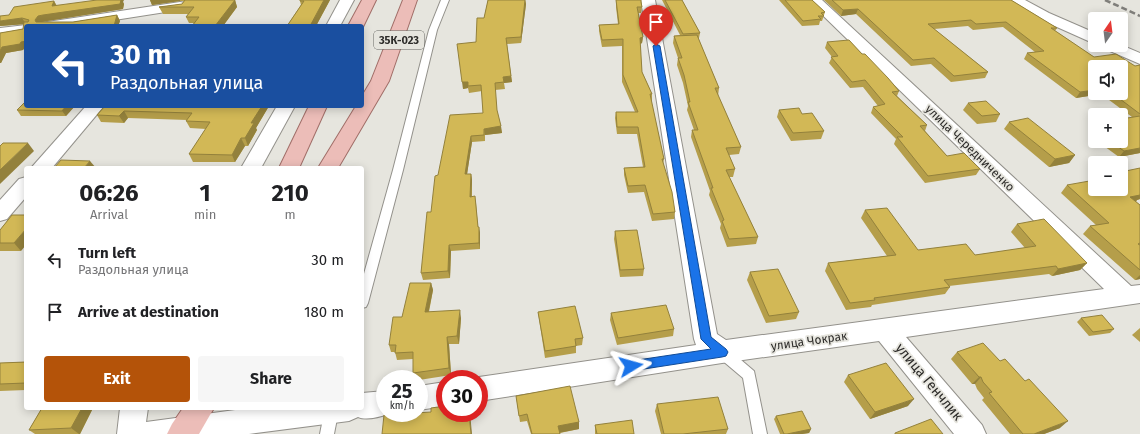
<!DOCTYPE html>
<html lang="en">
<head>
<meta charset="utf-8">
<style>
	:root { --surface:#fff; --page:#f6f6f6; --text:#202124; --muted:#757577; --accent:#b45309 }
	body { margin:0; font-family:"Fira Sans",sans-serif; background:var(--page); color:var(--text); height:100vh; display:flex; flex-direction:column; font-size:15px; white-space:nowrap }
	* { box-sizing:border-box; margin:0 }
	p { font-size:13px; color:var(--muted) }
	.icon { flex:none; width:22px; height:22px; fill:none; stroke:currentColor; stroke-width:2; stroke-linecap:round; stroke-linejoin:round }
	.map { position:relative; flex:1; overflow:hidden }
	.drawer { position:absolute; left:24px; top:166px; width:340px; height:244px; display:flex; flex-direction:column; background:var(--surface); border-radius:4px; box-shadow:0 2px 10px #0003 }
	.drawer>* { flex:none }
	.top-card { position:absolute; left:24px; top:24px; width:340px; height:84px; border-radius:4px; box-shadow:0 2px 10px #0003; background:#1a4fa0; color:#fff; overflow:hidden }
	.needle { width:26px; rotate:14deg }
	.tools { position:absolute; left:1088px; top:12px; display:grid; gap:8px }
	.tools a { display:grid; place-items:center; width:40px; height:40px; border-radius:4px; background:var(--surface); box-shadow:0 2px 10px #0003; font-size:20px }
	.speed { position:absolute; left:376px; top:370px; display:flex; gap:8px; font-size:20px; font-weight:700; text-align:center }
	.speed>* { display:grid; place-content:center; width:52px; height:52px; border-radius:50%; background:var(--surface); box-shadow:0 2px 10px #0003; line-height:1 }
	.speed small { font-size:10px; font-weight:400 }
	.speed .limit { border:6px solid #d22; background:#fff; color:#111 }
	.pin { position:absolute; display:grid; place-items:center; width:34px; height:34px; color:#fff; margin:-41px -17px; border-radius:50% 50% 50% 0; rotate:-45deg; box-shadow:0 0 4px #0007 }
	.pin .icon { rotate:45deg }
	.me { position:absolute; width:44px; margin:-22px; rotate:82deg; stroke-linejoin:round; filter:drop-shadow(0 0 3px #0008) }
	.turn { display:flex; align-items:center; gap:14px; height:84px; padding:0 20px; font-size:18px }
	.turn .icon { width:52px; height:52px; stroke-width:2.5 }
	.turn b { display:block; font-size:28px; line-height:34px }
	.eta { display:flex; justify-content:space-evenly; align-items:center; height:68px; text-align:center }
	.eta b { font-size:24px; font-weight:700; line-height:28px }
	.cta { display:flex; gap:8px; margin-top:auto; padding:8px 20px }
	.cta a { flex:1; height:46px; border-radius:4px; background:var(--accent); color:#fff; font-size:16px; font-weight:700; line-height:46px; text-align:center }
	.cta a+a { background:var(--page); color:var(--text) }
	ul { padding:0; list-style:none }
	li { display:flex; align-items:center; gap:12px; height:52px; padding:0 20px }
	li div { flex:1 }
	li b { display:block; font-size:15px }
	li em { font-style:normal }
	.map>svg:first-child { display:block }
</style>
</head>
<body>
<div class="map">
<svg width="1140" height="434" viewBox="0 0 1140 434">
	<rect width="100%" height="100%" fill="#e6e5de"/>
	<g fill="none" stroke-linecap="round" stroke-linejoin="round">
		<!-- lane casing -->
		<g stroke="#93918b" stroke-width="2">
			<g id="lane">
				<polygon points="441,0 449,0 437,30 403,170 368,303 366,307 362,308 362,281 393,170 429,30"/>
				<polygon points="722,346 727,348 754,371 767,434 753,434 743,378 717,356 715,352 717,348"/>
				<polygon points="325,408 339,408 334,434 320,434"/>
			</g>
		</g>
		<!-- street casing -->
		<g stroke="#93918b" stroke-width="2">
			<g id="street">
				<polygon points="340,0 354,0 340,26 326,26"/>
				<polygon points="641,0 655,0 717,334 726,340 1104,289 807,0 822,0 1131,286 1140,285 1140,303 906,337 982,425 986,434 954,434 879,341 722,363 479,401 479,379 474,379 479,377 696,345 694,339"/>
				<polygon points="1008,0 1025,0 1049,13 1095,33 1095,44 1039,19 1010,3"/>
				<polygon points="180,2 185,3 187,6 185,9 76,26 40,26 42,23 47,22"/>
				<polygon points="26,25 31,26 26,26 26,33 0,38 0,28"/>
				<polygon points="1100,45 1121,45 1140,53 1140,64 1103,48"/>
				<polygon points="86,106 104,106 52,168 31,168"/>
				<polygon points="277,106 295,106 261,168 241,168"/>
				<polygon points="26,177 26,197 7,219 0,221 0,200 19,179"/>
				<polygon points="445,382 445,406 419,410 419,386"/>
				<path d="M385 391V413H391C383 416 367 421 358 417L349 421 249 434H117L120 408H148L146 422 250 408H362V393Z"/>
			</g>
		</g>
		<!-- primary casing -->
		<g stroke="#a16e68" stroke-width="2">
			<g id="primary">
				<polygon points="362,0 376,0 362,29 362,26 348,26"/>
				<polygon points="403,0 417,0 389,81 338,168 318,168 356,106 362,106 362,96 371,81"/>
				<polygon points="309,106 327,106 299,168 279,168"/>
				<polygon points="183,408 214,408 199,434 167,434 172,424"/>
			</g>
		</g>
		<!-- lane -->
		<use href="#lane" fill="#fff" fill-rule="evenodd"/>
		<!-- street -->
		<use href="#street" fill="#fff" fill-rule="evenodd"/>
		<!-- primary -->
		<use href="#primary" fill="#ecbdb8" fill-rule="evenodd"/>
		<!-- rail -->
		<polyline stroke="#807f7b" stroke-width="2.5" stroke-dasharray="6 3" stroke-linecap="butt" points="1105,0 1140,16"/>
	</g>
	<!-- wall -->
	<g fill="#b59e4a" fill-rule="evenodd">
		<polygon points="150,0 235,0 237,7 223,26 192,26 194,23 189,23 186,17 188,14 163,14 159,7 182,4 184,1 180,1 152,5"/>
		<polygon points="330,0 316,26 287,26 301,5 300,1"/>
		<polygon points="488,0 525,0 526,4 521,43 507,44 512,82 504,83 505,89 495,90 497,111 502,133 485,135 485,141 472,142 467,174 471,174 472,180 472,197 476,203 478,227 480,233 480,249 451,251 450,278 423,280 421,273 438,175 483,113 482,91 469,93 468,88 463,89 476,42 484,18"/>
		<polygon points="616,0 641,0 642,7 641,13 638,13 643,37 642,43 640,44 642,72 652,94 652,101 651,101 664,159 663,164 675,212 674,219 652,221 644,192 628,193 624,175 624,168 643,167 637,134 617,134 615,118 616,112 635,112 622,82 622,46 602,47 599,31 599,25 618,24 616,7"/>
		<polygon points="662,0 682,0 700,33 699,38 698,38 719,88 718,96 741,147 739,154 729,155 735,169 733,177 729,177 758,237 756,244 727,247 720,228 721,224 709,195 710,191 691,137 692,130 694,130 687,110 688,106 683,83 677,65 678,58 673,43 674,36 680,35"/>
		<polygon points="779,0 812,0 825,12 822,21 820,21 819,25 802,26"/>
		<path d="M824 0H1011L1057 28 1055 31 1094 57 1135 66 1140 65V153L1119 157 1097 141H1121L1132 117 1101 94 1076 98 1024 59 1027 53 1035 52 1003 27 973 30 968 26 934 29 988 72 985 78 951 82 931 64 911 66 856 14 841 16ZM1121 67V93H1095Z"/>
		<polygon points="54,1 57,6 123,2 124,4 123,9 47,21 41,22 73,22 117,15 120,21 118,26 26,26 26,47 25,47 23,50 6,53 1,63 0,63 0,33 23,29 24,24 0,26 9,15"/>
		<polygon points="827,42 862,54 899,91 897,96 927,125 925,131 947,156 980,169 976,175 925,183 894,144 896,139 871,113 873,107 878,106 863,87 850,88 829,63 832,57 825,48"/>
		<polygon points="968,103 1000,114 996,122 977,124 963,110"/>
		<polygon points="26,106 75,106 66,116 21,116 17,110"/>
		<polygon points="105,106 269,106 256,128 257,130 248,146 245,146 235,162 193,162 189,154 206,129 190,128 186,121 187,120 128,118 124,123 101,122 97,115"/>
		<polygon points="779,110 802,114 824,131 821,139 791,141 777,117"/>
		<polygon points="1009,122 1075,155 1069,163 1049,167 1004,129"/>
		<polygon points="1095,127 1095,139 1088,134 1092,128"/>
		<polygon points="1140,168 1140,199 1137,200 1136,202 1140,205 1140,279 1135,280 1083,234 1090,226 1096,225 1061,193 1067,185 1095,189"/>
		<polygon points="865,210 918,250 975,255 1025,248 1011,232 1017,224 1087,263 1080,270 1052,276 1049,274 949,286 950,287 945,294 872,305 871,307 846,310 825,271 828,263 887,256 861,218"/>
		<polygon points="12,215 21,251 0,251 0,230"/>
		<polygon points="615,231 644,269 643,276 620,277 614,239"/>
		<polygon points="750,272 799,312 796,319 766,323 747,280"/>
		<polygon points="431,283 433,290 429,312 461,318 459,344 449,344 451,375 419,380 419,379 415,379 413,373 413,359 397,360 395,352 391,352 389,345 402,317"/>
		<polygon points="538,312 583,338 582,345 576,346 576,353 545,358 539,319"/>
		<polygon points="611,313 674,329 673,336 617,345 610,320"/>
		<polygon points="1081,318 1114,329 1110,333 1089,336 1077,322"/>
		<polygon points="1140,328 1140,342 1132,335"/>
		<polygon points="957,352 1060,428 1044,434 1010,434 982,400 984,398 977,389 975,384 972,384 951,359"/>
		<polygon points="26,362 26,390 0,391 0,363"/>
		<polygon points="848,375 908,406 870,419 844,382"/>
		<polygon points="516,396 579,422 579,429 560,433 560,434 531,434 527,421 520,422"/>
		<polygon points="657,404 728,429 726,434 661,434 655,411"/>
		<polygon points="42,408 93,408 80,434 35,434 29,430"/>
		<polygon points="776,416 811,429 809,433 802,434 780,434 774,419"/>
		<polygon points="595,425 634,434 595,434"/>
	</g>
	<!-- shaded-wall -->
	<g fill="#93813c">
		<polygon points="120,0 124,0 123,2 124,4 123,9 47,21 42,22 39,25 35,20 38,16"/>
		<polygon points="150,0 180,0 180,1 152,5"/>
		<polygon points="235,0 237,7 223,26 215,26"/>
		<polygon points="324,0 330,0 316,26 310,26"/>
		<polygon points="525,0 526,4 521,43 521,37"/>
		<polygon points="54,1 57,7 52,6"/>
		<polygon points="858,9 856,14 841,16 843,10"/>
		<polygon points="117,15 120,21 118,26 114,26"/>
		<polygon points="22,18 26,24 0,26 0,21"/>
		<polygon points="643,37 642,43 640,44 640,38"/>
		<polygon points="26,41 26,47 25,47 23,50 6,53 1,63 0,63 0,51 2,47 21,42"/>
		<polygon points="511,76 512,82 504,83 503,77"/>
		<polygon points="462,82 468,82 468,88 463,89"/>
		<polygon points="1095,90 1095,93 1102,93 1101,94 1076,98 1080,92"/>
		<polygon points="66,106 75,106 66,116 62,111"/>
		<polygon points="262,106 269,106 256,128 257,130 248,146 245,138 251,123"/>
		<polygon points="124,111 128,118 124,123 119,116"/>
		<polygon points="501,126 502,133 485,135 484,129"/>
		<polygon points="471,136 472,142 466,181 465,174"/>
		<polygon points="241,138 245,146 235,162 232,155"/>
		<polygon points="28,143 34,151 0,184 0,170"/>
		<polygon points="1140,148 1140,153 1119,157 1124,151"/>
		<polygon points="1075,155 1069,163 1049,167 1055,159"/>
		<polygon points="90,161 96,168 84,168"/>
		<polygon points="471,174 472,180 471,203 470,197"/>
		<polygon points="1140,194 1140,199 1137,200 1135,202 1130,197"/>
		<polygon points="479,227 480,233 480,249 479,243"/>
		<polygon points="26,229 26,245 21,251 14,243"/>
		<polygon points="449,245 451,251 450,278 448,271"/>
		<polygon points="1087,263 1080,270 1052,276 1058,269"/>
		<polygon points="1140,275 1140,279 1135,280"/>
		<polygon points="431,283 433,290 427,319 425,312"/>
		<polygon points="460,310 461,318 459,344 457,336"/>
		<polygon points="447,337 449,344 451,375 449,368"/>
		<polygon points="979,377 981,377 975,384 972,384"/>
		<polygon points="914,399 908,406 870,419 875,412"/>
		<polygon points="82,408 93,408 80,434 79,434 71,428"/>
		<polygon points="469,413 470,413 472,434 471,434"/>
		<polygon points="1068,421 1060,428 1044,434 1034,434"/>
		<polygon points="579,422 579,429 558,433 558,426"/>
		<polygon points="811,429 809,433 802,434 787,434"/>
	</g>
	<!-- building -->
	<g fill="#d2b856" stroke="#93813c">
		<polygon points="97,0 121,0 120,4 43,15 38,16 35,20 36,22 73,22 117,15 114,26 26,26 26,41 21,42 20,44 2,47 0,51 0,33 23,29 24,22 28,22 29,20 22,18 0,21 0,16 9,15 14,7 54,1 52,6"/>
		<polygon points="185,0 235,0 215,26 192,26 199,17 186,17 194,7 159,7 182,4"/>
		<polygon points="300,0 324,0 310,26 287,26 304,1 300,1"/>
		<polygon points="488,0 525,0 521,37 506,38 511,76 503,77 504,82 495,83 497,110 501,126 484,129 484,135 471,136 465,174 471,174 470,197 475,196 478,227 479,227 479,243 449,245 448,271 421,273 427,212 431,212 435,176 438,175 450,115 483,113 481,85 468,86 468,82 462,82 457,44 476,42 477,18 484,18"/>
		<polygon points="616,0 641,0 641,2 642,7 637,7 643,37 640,38 642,72 652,94 650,94 664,159 662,159 672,192 675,212 653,214 645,185 628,186 624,168 645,167 638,127 617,127 616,112 638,112 623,75 623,39 602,40 599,25 619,24"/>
		<polygon points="665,0 682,0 700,33 683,34"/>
		<polygon points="785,0 812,0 825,12 821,13 824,16 818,16 821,19 803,21"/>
		<polygon points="832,0 1011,0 1057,28 1051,28 1094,57 1116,54 1135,66 1140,65 1140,114 1112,93 1121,93 1121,67 1095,67 1095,90 1080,92 1027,53 1044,51 1006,22 976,24 971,20 928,24 988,72 954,76 934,58 913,60 858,9 843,10"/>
		<polygon points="697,35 719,88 715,88 741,147 726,148 735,169 726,170 758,237 729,239 722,221 724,220 711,188 713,188 692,130 698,130 688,102 690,102 684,75 678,58 682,58 674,36"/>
		<polygon points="849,40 862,54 865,54 888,78 899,91 892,92 927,125 920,126 947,156 964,153 980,169 928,176 897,137 903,137 873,107 885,104 865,80 852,82 831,57 838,56 827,42"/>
		<polygon points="26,101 26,106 66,106 62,111 17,110"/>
		<polygon points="986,101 1000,114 982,116 968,103"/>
		<polygon points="105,106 262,106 251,123 254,123 245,138 241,138 232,155 189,154 210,122 186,121 192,113 124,111 119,116 97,115"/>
		<polygon points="799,108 802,114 812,113 824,131 793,133 779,110"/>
		<polygon points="1140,116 1140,148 1124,151 1110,141 1121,141 1121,119"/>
		<polygon points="1028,118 1075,155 1055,159 1009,122"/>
		<polygon points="3,143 28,143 0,170 0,146"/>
		<polygon points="61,160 90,161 84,168 54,168"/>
		<polygon points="1140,168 1140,195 1130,197 1140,205 1140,243 1138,244 1140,245 1140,270 1090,226 1109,223 1067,185 1095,180 1095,189 1121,189 1121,172"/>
		<polygon points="887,208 918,250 966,244 975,255 1036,246 1017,224 1044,219 1087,263 1058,269 1056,266 944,280 950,287 874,298 875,300 850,303 828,263 896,255 865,210"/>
		<polygon points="12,215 26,215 26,229 14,243 0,243 0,230"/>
		<polygon points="637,230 644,269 620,270 615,231"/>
		<polygon points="778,269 799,312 769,316 750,272"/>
		<polygon points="410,283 431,283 425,312 460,310 457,336 447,337 449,368 413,373 413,352 395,353 396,345 389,345 393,317 402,317"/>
		<polygon points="666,305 674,329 618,338 611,313"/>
		<polygon points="575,306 583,338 575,339 576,346 545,351 538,312"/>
		<polygon points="1102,315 1114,329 1093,332 1081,318"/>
		<polygon points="983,343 1000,361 1005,359 1025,381 1029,379 1068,421 1034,434 1023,434 989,393 992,392 983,382 981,377 979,377 957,352"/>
		<polygon points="26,362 26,383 0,384 0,363"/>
		<polygon points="886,363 914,399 875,412 848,375"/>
		<polygon points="570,386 579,422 558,426 560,434 532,434 527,414 519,416 516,396"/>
		<polygon points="718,397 728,429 683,434 664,434 657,404"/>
		<polygon points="445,406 445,413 469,413 471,434 382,434 384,415 431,412 431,408"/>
		<polygon points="42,408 82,408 71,428 29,430"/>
		<polygon points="802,411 811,429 787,434 784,434 776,416"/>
		<polygon points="931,419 943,434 895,434 895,433"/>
		<polygon points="632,420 634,434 597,434 595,425"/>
	</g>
	<!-- route -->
	<polygon fill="#1a73e8" stroke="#114b97" points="656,44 660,46 711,337 726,349 728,352 726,356 722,357 631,371 627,369 626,366 627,363 631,361 711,349 701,339 653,46"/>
	<g text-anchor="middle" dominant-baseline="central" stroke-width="3.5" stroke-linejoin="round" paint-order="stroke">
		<!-- shield labels -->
		<rect fill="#e6e5de" stroke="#646460" stroke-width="1" x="374" y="31" width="50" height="18" rx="3"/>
		<g font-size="11" font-weight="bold" fill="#2d2c2a">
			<text x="399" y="40">35К-023</text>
		</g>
		<!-- street labels -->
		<g font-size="12" fill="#2d2c2a" stroke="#e6e5de">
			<text transform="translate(970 148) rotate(44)">улица Чередниченко</text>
			<text transform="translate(809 341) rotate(-8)">улица Чокрак</text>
		</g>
		<!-- near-street labels -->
		<g font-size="14" fill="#2d2c2a" stroke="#e6e5de">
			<text transform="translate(929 382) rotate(50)">улица Генчлик</text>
		</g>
	</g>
</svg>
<div class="tools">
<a><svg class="needle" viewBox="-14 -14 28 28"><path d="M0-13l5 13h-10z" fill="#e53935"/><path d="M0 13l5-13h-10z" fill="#757577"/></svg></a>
<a><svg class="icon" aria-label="sound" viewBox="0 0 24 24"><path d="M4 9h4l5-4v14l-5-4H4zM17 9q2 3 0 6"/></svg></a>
<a>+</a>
<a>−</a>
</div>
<div class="speed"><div>25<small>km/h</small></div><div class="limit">30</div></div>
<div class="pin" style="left:656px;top:46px;background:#d93025"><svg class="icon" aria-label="arrive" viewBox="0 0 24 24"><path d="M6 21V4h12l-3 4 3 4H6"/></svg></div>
<svg class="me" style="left:631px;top:366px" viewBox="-20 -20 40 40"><path d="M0-17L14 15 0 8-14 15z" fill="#1a73e8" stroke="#fff" stroke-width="4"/></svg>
<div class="top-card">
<div class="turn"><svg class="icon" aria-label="left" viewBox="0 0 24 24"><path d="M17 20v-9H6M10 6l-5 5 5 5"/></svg><div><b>30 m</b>Раздольная улица</div></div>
</div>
<section class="drawer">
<div class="eta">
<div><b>06:26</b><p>Arrival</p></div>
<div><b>1</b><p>min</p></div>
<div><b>210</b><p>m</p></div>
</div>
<ul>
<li><svg class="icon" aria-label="left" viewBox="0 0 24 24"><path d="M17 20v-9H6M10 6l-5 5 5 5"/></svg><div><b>Turn left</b><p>Раздольная улица</p></div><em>30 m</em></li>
<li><svg class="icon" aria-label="arrive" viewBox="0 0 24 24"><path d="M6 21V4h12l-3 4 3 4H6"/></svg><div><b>Arrive at destination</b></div><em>180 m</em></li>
</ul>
<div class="cta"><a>Exit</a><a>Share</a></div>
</section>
</div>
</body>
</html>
